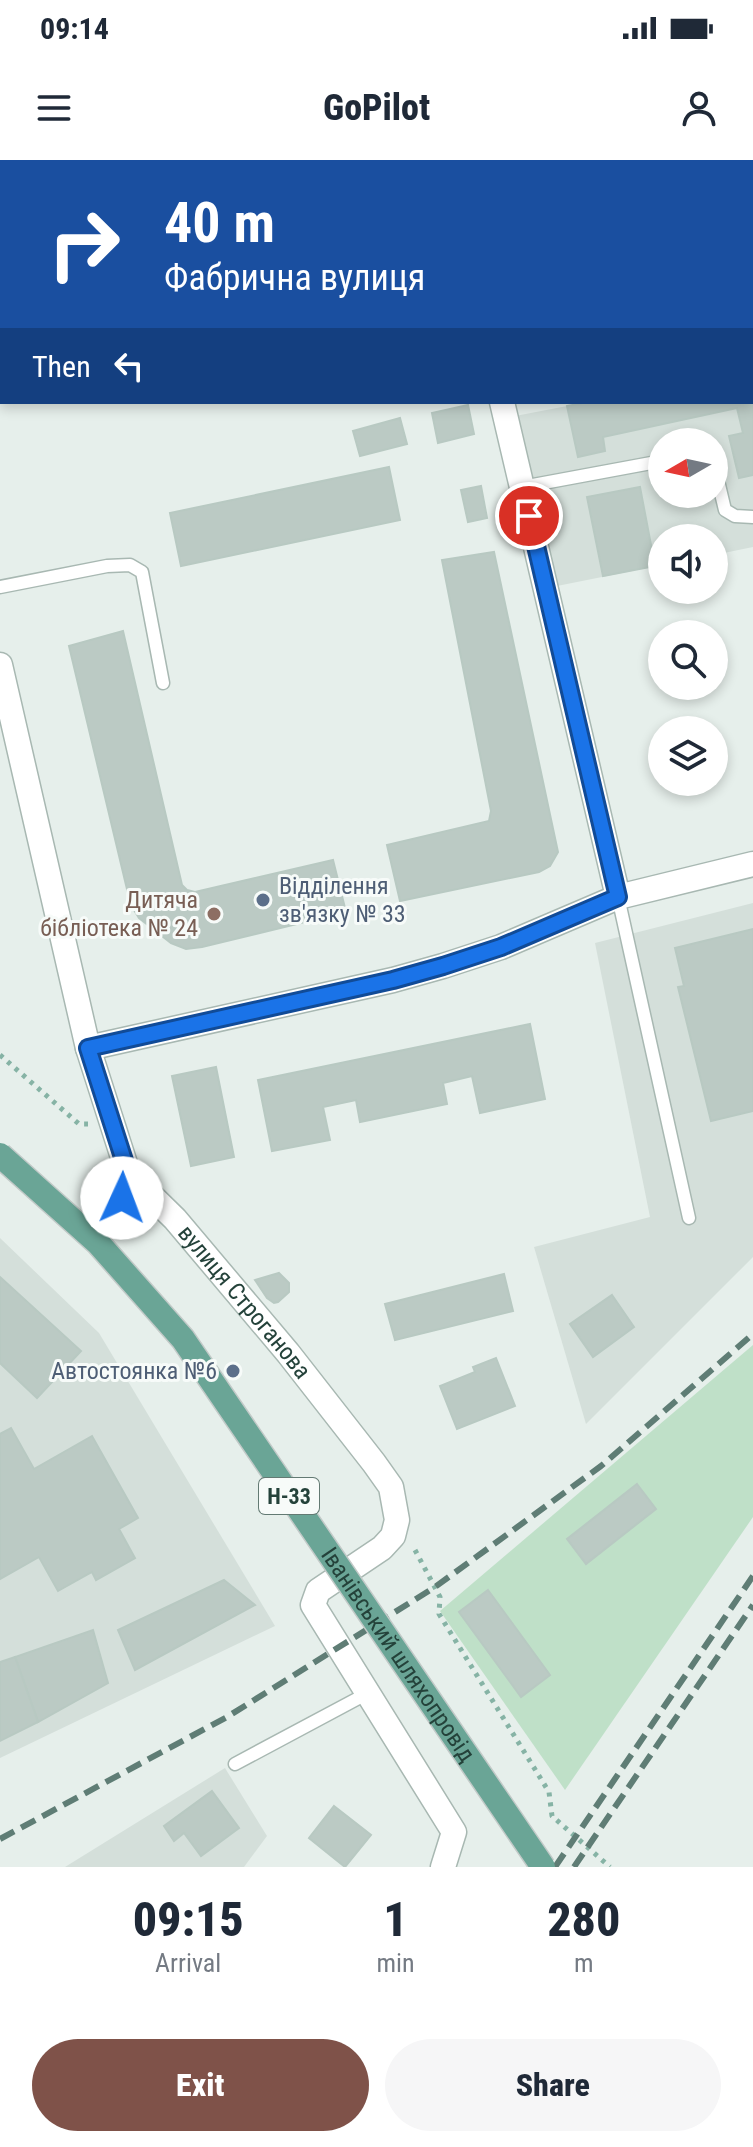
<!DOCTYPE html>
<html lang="en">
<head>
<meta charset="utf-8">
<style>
	:root { --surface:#fff; --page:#f6f6f7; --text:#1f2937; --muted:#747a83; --accent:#7f5249 }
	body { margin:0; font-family:"Roboto Condensed",sans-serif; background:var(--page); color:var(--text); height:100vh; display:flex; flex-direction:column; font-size:30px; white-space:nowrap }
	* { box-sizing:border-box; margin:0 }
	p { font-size:26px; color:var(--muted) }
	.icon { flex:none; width:44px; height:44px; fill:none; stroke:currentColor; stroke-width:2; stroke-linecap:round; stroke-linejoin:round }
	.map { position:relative; height:1707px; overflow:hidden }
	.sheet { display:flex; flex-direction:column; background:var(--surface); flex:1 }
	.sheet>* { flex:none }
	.guide { position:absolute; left:0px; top:0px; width:754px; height:244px; box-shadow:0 4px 12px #0003; background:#1a4fa0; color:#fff; overflow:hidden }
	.needle { width:52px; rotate:261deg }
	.fabs { position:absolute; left:648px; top:268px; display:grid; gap:16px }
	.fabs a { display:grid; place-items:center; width:80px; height:80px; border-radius:50%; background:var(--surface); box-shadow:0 4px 12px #0003; font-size:40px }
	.pin { position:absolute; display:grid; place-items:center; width:68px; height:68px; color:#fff; margin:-34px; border:4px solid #fff; border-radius:50%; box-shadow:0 2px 8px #0007 }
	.me { position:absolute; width:88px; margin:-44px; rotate:2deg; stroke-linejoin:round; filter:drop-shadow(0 0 6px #0008) }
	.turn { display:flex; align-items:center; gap:28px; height:168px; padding:0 32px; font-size:36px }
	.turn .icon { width:104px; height:104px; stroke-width:2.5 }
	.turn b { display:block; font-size:56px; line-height:68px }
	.then { display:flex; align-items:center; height:76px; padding:0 32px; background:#0003; gap:16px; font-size:30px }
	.eta { display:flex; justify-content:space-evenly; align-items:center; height:136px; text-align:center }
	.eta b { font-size:48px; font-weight:800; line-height:56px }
	.action { display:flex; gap:16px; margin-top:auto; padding:16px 32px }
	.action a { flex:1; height:92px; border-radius:48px; background:var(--accent); color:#fff; font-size:32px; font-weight:800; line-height:92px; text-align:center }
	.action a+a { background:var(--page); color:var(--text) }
	.status { display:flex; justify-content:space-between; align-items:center; height:56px; padding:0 40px; background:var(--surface); direction:ltr }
	.status svg { height:22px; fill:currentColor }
	header { display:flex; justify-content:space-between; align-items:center; height:104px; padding:0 32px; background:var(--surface); font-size:36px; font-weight:800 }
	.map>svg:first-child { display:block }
</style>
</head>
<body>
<div class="status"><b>09:14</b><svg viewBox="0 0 49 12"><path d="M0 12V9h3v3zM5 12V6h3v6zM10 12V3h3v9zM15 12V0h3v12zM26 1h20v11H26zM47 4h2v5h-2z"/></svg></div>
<header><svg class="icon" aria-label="menu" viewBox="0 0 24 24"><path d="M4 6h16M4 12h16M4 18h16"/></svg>GoPilot<svg class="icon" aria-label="person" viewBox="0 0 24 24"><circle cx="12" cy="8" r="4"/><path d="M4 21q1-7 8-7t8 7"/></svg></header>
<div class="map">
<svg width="753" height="1707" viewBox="0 0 753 1707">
	<rect width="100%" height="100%" fill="#e6efeb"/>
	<!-- built -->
	<g fill="#d4dfda" fill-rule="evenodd">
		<polygon points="0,0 367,0 361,2 2,2 2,219 0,220"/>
		<path d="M753 206V387L714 395V378H662V405L547 428 510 257 588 242H752ZM662 282H714V334H662Z"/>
		<polygon points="753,743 753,1097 586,1264 534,1087 650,1057 595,783"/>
		<polygon points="0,1078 99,1173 275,1466 0,1598"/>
		<polygon points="225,1608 267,1676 244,1707 65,1707"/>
	</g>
	<!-- green -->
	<polygon fill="#bfe0c8" points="753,1185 753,1357 565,1630 440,1451"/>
	<!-- building -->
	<g fill="#bbcac4" stroke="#b8c9c2" stroke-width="2">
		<polygon points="107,0 144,0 145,2 107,2"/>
		<polygon points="215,0 265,0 255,2 215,2"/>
		<polygon points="753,206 753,315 739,318 729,276 743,273 737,248 603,277 605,291 578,297 567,246 588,242 752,242"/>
		<polygon points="468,245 474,274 438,283 432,253"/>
		<polygon points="400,258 407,284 360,296 353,271"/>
		<polygon points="389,307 400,360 181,406 170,353"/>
		<polygon points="481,326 487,358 468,362 461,330"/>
		<polygon points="640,327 655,406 603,416 587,337"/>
		<polygon points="494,392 558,692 550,706 539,712 400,741 387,685 489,661 491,651 442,400"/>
		<polygon points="123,471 182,725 187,730 195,732 333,700 346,752 202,787 186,789 171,783 139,758 131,745 126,725 69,486"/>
		<polygon points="753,769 753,951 711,961 678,827 684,826 675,788"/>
		<polygon points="530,864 545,939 480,953 472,916 443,923 447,944 360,962 356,940 323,947 330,980 272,991 258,920"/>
		<polygon points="216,907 234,997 191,1006 172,916"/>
		<polygon points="109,1017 119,1028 102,1044 91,1033"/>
		<polygon points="279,1113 289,1123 289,1132 278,1142 274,1143 267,1138 255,1120"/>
		<polygon points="504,1114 513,1151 395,1180 385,1144"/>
		<polygon points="0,1117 81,1191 37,1238 0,1203"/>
		<polygon points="612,1135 634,1167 593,1197 570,1164"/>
		<polygon points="496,1198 515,1246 457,1269 440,1226 475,1212 473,1207"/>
		<polygon points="11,1268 34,1309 92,1276 138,1358 119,1369 135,1398 96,1420 92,1412 58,1431 39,1397 0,1419 0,1274"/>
		<polygon points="637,1324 656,1349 586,1404 567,1379"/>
		<polygon points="224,1420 255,1445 135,1510 118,1470"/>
		<polygon points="488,1430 550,1515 521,1537 459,1452"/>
		<polygon points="93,1470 108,1523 38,1562 15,1497"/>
		<polygon points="15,1497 38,1562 0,1581 0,1502"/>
		<polygon points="212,1631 239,1668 201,1696 184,1673 174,1681 164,1666"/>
		<polygon points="334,1646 371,1675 345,1707 309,1678"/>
	</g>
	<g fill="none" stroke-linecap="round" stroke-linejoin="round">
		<!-- lane casing -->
		<g stroke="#a8b8b2" stroke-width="15">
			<g id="lane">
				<polyline points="714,304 725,350 735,356 753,357"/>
				<polyline points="522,327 662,301"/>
				<polyline points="0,427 107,406 130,405 142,412 163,523"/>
				<polyline points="618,737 689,1058"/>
				<polyline points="117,1062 128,1013"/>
				<polyline points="235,1604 368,1533"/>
			</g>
		</g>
		<!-- street casing -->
		<g stroke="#a8b8b2" stroke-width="27">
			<g id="street">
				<polyline points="446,0 446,2"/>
				<polyline points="502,242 618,737"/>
				<path id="s1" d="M0 505 88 888 128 1013 175 1059 288 1193 374 1303 391 1327 397 1360 393 1376 382 1388 318 1431 313 1445 454 1672 443 1707"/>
				<polyline points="88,888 393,820 443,806 501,787 618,737 753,704"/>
			</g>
		</g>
		<!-- path -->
		<g stroke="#86b3a5" stroke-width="5" stroke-dasharray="4 6" stroke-linecap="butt">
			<polyline points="0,895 79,964 88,964"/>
			<polyline points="415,1390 440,1437 439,1454 549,1632 552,1656 610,1707"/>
		</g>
		<!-- lane -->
		<use href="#lane" stroke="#fff" stroke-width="12"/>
		<!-- street -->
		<use href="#street" stroke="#fff" stroke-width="24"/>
		<!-- rail -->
		<g stroke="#5f7d75" stroke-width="6" stroke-dasharray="16 8" stroke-linecap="butt">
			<polyline points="0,1679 227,1557 435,1427 601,1306 753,1174"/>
			<polyline points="555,1707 753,1416"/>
			<polyline points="574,1707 753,1445"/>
		</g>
		<!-- primary-bridge casing -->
		<g stroke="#c2cac8" stroke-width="27" stroke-linecap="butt">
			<g id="primary-bridge">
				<path id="s2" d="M0 995 98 1083 183 1179 543 1707"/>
			</g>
		</g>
		<!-- primary-bridge -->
		<use href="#primary-bridge" stroke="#6aa596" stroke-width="24"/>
	</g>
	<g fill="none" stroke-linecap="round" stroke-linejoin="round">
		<!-- route casing -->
		<g stroke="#114b97" stroke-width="20">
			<polyline id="route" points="122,1038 128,1013 88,888 393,820 443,806 501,787 618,737 529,356"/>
		</g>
		<!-- route -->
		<use href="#route" stroke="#1a73e8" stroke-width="14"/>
	</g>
	<!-- markers -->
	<g fill="#5c6f8a" stroke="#f7fbf9" stroke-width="3">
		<circle cx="263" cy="740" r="8"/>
		<circle cx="233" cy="1211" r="8"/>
	</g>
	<circle fill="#8d6e63" stroke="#f7fbf9" stroke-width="3" cx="214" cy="754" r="8"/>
	<g text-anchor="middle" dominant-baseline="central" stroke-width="6" stroke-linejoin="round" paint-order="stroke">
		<!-- shield labels -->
		<rect fill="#f7fbf9" stroke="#637a73" stroke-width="2" x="259" y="1318" width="60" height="36" rx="6"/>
		<g font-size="22" font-weight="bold" fill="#24423a">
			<text x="289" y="1336">Н-33</text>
		</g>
		<!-- service labels -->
		<g font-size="24" fill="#4e5e75" stroke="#f7fbf9" text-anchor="start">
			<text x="279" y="726">Відділення<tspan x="279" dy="28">зв'язку № 33</tspan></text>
			<text x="217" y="1211" text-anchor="end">Автостоянка №6</text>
		</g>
		<!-- education labels -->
		<g font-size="24" fill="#785e54" stroke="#f7fbf9" text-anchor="end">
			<text x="198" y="740">Дитяча<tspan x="198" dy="28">бібліотека № 24</tspan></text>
		</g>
		<!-- street labels -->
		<g font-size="24" fill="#24423a" stroke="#f7fbf9">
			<text stroke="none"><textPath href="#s1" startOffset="698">вулиця Строганова</textPath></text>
			<text stroke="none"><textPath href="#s2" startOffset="642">Іванівський шляхопровід</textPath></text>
		</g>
	</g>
</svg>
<div class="fabs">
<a><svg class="needle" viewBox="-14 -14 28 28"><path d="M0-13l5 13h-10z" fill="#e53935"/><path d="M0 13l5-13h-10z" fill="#747a83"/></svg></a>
<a><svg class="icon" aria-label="sound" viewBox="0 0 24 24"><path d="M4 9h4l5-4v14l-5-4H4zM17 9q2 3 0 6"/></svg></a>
<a><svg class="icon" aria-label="search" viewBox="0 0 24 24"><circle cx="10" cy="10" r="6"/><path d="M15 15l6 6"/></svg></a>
<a><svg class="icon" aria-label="layers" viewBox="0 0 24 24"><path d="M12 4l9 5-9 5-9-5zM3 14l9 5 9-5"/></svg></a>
</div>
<div class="pin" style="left:529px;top:356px;background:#d93025"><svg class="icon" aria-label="arrive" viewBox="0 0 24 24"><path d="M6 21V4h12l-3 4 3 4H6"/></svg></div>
<svg class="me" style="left:122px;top:1038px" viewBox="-20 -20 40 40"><circle r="19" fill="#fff"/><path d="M0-13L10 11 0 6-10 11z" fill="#1a73e8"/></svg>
<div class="guide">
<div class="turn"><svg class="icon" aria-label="right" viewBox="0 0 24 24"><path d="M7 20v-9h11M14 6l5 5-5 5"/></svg><div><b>40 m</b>Фабрична вулиця</div></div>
<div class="then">Then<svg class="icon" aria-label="left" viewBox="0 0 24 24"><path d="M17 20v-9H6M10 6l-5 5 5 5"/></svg></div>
</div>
</div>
<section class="sheet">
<div class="eta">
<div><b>09:15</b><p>Arrival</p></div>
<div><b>1</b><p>min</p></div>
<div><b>280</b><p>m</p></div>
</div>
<div class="action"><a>Exit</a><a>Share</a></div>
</section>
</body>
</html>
